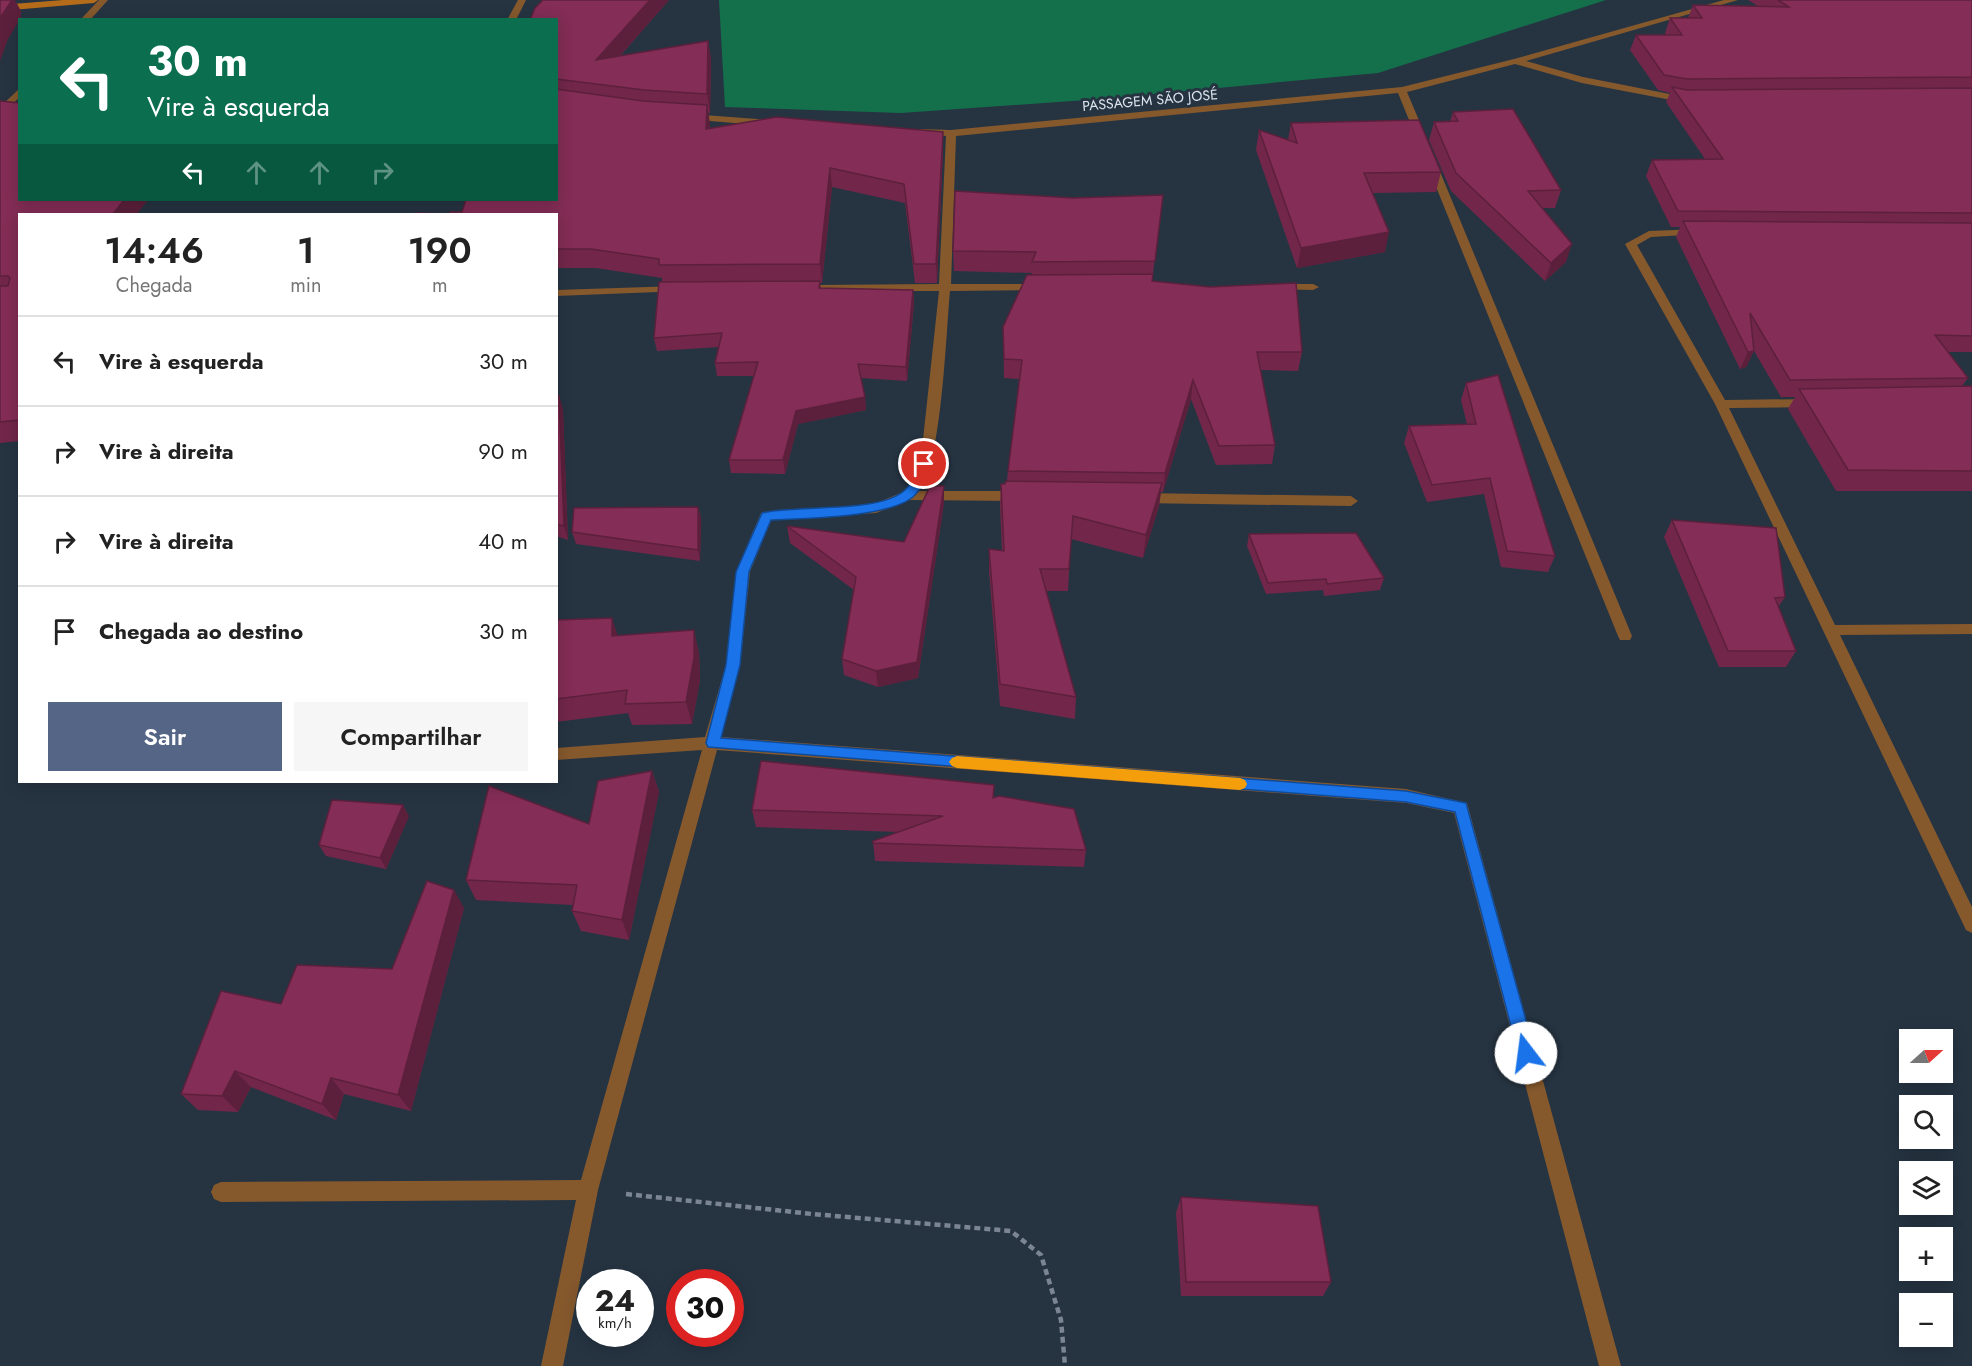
<!DOCTYPE html>
<html lang="pt">
<head>
<meta charset="utf-8">
<style>
	:root { --surface:#fff; --page:#f6f6f6; --text:#222; --muted:#767676; --line:#e0e0e0; --accent:#546585 }
	body { margin:0; font-family:Jost,sans-serif; background:var(--page); color:var(--text); height:100vh; display:flex; flex-direction:column; font-size:22px; white-space:nowrap }
	* { box-sizing:border-box; margin:0 }
	p { font-size:20px; color:var(--muted) }
	.icon { flex:none; width:33px; height:33px; fill:none; stroke:currentColor; stroke-width:2; stroke-linecap:round; stroke-linejoin:round }
	.map { position:relative; flex:1; overflow:hidden }
	.drawer { position:absolute; left:18px; top:213px; width:540px; height:570px; display:flex; flex-direction:column; background:var(--surface); border-radius:0px; box-shadow:0 3px 15px #0003 }
	.drawer>* { flex:none }
	.banner { position:absolute; left:18px; top:18px; width:540px; height:183px; border-radius:0px; box-shadow:0 3px 15px #0003; background:#0b6e4f; color:#fff; overflow:hidden }
	.needle { width:39px; rotate:69deg }
	.buttons { position:absolute; left:1899px; top:1029px; display:grid; gap:12px }
	.buttons a { display:grid; place-items:center; width:54px; height:54px; border-radius:0px; background:var(--surface); box-shadow:0 3px 15px #0003; font-size:30px }
	.speed { position:absolute; left:576px; top:1269px; display:flex; gap:12px; font-size:30px; font-weight:700; text-align:center }
	.speed>* { display:grid; place-content:center; width:78px; height:78px; border-radius:50%; background:var(--surface); box-shadow:0 3px 15px #0003; line-height:1 }
	.speed small { font-size:15px; font-weight:400 }
	.speed .limit { border:9px solid #d22; background:#fff; color:#111 }
	.pin { position:absolute; display:grid; place-items:center; width:51px; height:51px; color:#fff; margin:-26px; border:3px solid #fff; border-radius:50%; box-shadow:0 2px 6px #0007 }
	.me { position:absolute; width:66px; margin:-33px; rotate:345deg; stroke-linejoin:round; filter:drop-shadow(0 0 4px #0008) }
	.turn { display:flex; align-items:center; gap:21px; height:126px; padding:0 30px; font-size:27px }
	.turn .icon { width:78px; height:78px; stroke-width:2.5 }
	.turn b { display:block; font-size:42px; line-height:51px }
	.lanes { display:flex; align-items:center; height:57px; padding:0 30px; background:#0003; justify-content:center; gap:30px; direction:ltr }
	.lanes .off { opacity:.35 }
	.eta { display:flex; justify-content:space-evenly; align-items:center; height:102px; text-align:center }
	.eta b { font-size:36px; font-weight:600; line-height:42px }
	.primary-button { display:flex; gap:12px; margin-top:auto; padding:12px 30px }
	.primary-button a { flex:1; height:69px; border-radius:0px; background:var(--accent); color:#fff; font-size:24px; font-weight:600; line-height:69px; text-align:center }
	.primary-button a+a { background:var(--page); color:var(--text) }
	ul { padding:0; list-style:none }
	li { display:flex; align-items:center; gap:18px; height:90px; padding:0 30px; border-top:2px solid var(--line) }
	li div { flex:1 }
	li b { display:block; font-size:22px }
	li em { font-style:normal }
	.map>svg:first-child { display:block }
</style>
</head>
<body>
<div class="map">
<svg width="1972" height="1366" viewBox="0 0 1972 1366">
	<rect width="100%" height="100%" fill="#263442"/>
	<!-- forest -->
	<polygon fill="#14704b" points="719,0 1606,0 1378,73 1100,99 901,113 725,107"/>
	<g fill="none" stroke-linecap="round" stroke-linejoin="round">
		<!-- path -->
		<polyline stroke="#7b8692" stroke-width="4.5" stroke-dasharray="6 4" stroke-linecap="butt" points="626,1194 812,1214 1011,1231 1041,1255 1061,1320 1065,1366"/>
		<!-- street -->
		<g fill="#86592d" fill-rule="evenodd">
			<polygon points="99,0 108,0 90,20 80,20"/>
			<polygon points="518,0 526,0 516,20 507,20"/>
			<path d="M1724 0H1738L1526 61 1583 77 1690 98 1692 100 1687 103 1582 83 1515 64 1407 92 1426 137 1421 140 1416 137 1398 93 956 136 951 284H1039L1045 287 1039 290 950 291C946 333 942 462 919 491H1019L1026 496 1019 501 909 500 876 513 771 520 750 572 740 665 721 737 1406 789 1467 803 1621 1366H1599L1454 813 1406 803 717 750 598 1190 563 1366H541L576 1200 221 1202 214 1199 211 1192 214 1185 221 1182 581 1180 702 750 556 760V748L705 737 726 665 736 572 761 513 874 504 903 492 914 479 922 449 939 291H814L808 288 814 285 939 284 946 136 920 133V129L951 130 1402 87 1514 59Z"/>
			<polygon points="20,88 20,97 0,116 0,107"/>
			<polygon points="690,114 771,120 776,123 771,126 686,119 686,115"/>
			<polygon points="1431,159 1436,162 1632,636 1630,640 1620,640 1618,636 1426,162"/>
			<polygon points="1699,229 1703,230 1703,234 1651,237 1637,245 1725,400 1811,399 1817,403 1811,407 1729,408 1835,625 1972,624 1972,634 1840,635 1972,907 1972,933 1966,930 1715,404 1625,244 1649,231"/>
			<polygon points="1276,284 1313,284 1319,287 1313,290 1272,289 1272,285"/>
			<polygon points="679,286 683,287 683,291 556,296 556,290"/>
			<polygon points="1139,493 1351,496 1358,501 1351,506 1139,503 1132,498"/>
		</g>
		<!-- secondary -->
		<polygon fill="#b46c1a" fill-rule="evenodd" points="63,0 98,0 94,3 0,11 0,5"/>
	</g>
	<!-- wall -->
	<g fill="#72274a">
		<polygon points="543,0 669,0 620,56 708,41 711,59 710,113 708,113 710,129 943,132 943,151 937,283 915,283 905,203 832,187 822,283 820,283 821,288 913,290 914,303 907,381 861,378 865,397 866,410 798,424 785,474 731,473 729,460 754,376 717,376 715,363 719,347 657,351 654,338 662,282 662,278 596,268 556,268 556,214 449,214 556,200 556,20"/>
		<polygon points="1748,0 1972,0 1972,352 1948,352 1968,378 1962,386 1972,386 1972,491 1836,491 1788,409 1795,397 1781,397 1754,351 1746,367 1740,369 1676,237 1680,227 1671,227 1646,176 1652,160 1705,159 1666,102 1670,93 1658,90 1630,50 1636,35 1666,35 1665,33 1670,18 1688,18 1693,5 1758,6"/>
		<polygon points="0,101 20,214 20,441 0,443"/>
		<polygon points="1453,112 1561,190 1555,208 1543,208 1566,262 1545,281 1451,191 1429,140 1434,122 1450,122"/>
		<polygon points="1291,123 1441,172 1436,192 1373,193 1385,252 1297,268 1256,150 1259,130 1288,140"/>
		<polygon points="1163,195 1152,281 1302,352 1298,371 1260,370 1275,445 1272,464 1216,465 1191,399 1163,492 1161,492 1159,506 1143,558 1071,539 1068,591 1046,591 1076,697 1075,719 1000,706 989,571 989,549 1002,551 1000,506 1001,484 1005,484 1007,481 1008,471 1019,379 1004,378 1003,327 1032,275 1032,273 954,271 953,251 1073,198"/>
		<polygon points="1466,383 1555,556 1548,572 1501,567 1484,494 1427,502 1404,443 1409,426 1467,424 1461,400"/>
		<polygon points="556,395 559,396 563,410 568,540 556,536"/>
		<polygon points="944,486 944,503 918,678 878,687 844,675 842,659 854,590 790,543 787,526 904,542"/>
		<polygon points="698,507 701,518 700,561 576,544 572,532"/>
		<polygon points="1672,520 1785,597 1778,607 1796,651 1786,667 1719,667 1664,537"/>
		<polygon points="1249,534 1384,578 1380,590 1324,596 1323,590 1266,594 1247,546"/>
		<polygon points="612,618 617,635 699,652 700,680 692,724 632,725 628,713 556,722 556,620"/>
		<polygon points="652,771 659,792 629,940 581,931 572,911 573,905 476,900 466,880 589,824"/>
		<polygon points="994,785 994,798 1086,850 1084,867 875,861 873,841 898,832 756,827 752,810"/>
		<polygon points="409,816 386,869 326,856 319,845"/>
		<polygon points="464,908 411,1111 344,1094 336,1120 251,1087 238,1112 198,1110 181,1094 392,969"/>
		<polygon points="1181,1197 1331,1282 1323,1296 1181,1296 1176,1213"/>
	</g>
	<!-- shaded-wall -->
	<g fill="#5c203c">
		<polygon points="12,0 15,0 21,11 21,17 8,39 0,61 0,18"/>
		<polygon points="650,0 669,0 600,78 596,60"/>
		<polygon points="708,41 711,59 710,113 707,94"/>
		<polygon points="707,105 710,123 709,148 706,129"/>
		<polygon points="943,132 943,151 937,283 936,264"/>
		<polygon points="830,168 832,187 822,283 820,264"/>
		<polygon points="124,200 148,200 137,214 113,214"/>
		<polygon points="1389,232 1385,252 1297,268 1301,248"/>
		<polygon points="1572,244 1566,262 1545,281 1551,263"/>
		<polygon points="913,290 914,303 907,381 906,367"/>
		<polygon points="1754,351 1746,367 1740,369 1748,352"/>
		<polygon points="1193,380 1191,399 1163,492 1165,473"/>
		<polygon points="559,396 563,410 568,540 564,526"/>
		<polygon points="865,397 866,410 798,424 785,474 783,460 796,411"/>
		<polygon points="1162,483 1159,506 1143,558 1146,535"/>
		<polygon points="944,486 944,503 918,678 878,687 876,671"/>
		<polygon points="698,507 701,518 700,561 698,550"/>
		<polygon points="612,618 619,640 612,636"/>
		<polygon points="694,630 699,652 700,680 692,724 686,702"/>
		<polygon points="652,771 659,792 629,940 622,920"/>
		<polygon points="403,805 409,816 386,869 380,858"/>
		<polygon points="454,890 464,908 411,1111 398,1095"/>
		<polygon points="235,1071 251,1087 238,1112 222,1096"/>
		<polygon points="331,1078 344,1094 336,1120 322,1104"/>
	</g>
	<!-- building -->
	<g fill="#842d56" stroke="#5c203c" stroke-width="1.5">
		<polygon points="0,0 12,0 0,18"/>
		<polygon points="543,0 650,0 596,60 708,41 707,94 644,90 556,79 556,20 530,20 535,8"/>
		<polygon points="1778,0 1972,0 1972,77 1687,79 1664,75 1636,35 1682,35 1670,18 1702,18 1693,5 1789,7"/>
		<polygon points="1672,87 1687,90 1972,88 1972,213 1678,211 1652,160 1723,159"/>
		<polygon points="556,89 643,101 707,105 706,129 777,117 943,132 936,264 914,264 904,184 830,168 820,264 659,265 659,259 591,249 556,249 556,214 415,214 416,213 449,214 450,212 462,212 466,200 556,200"/>
		<polygon points="0,101 20,103 20,200 124,200 113,214 20,214 20,420 0,422 0,286 8,286 10,278 8,276 0,276"/>
		<polygon points="1513,109 1561,190 1528,191 1572,244 1551,263 1456,173 1434,122 1458,121 1453,112"/>
		<polygon points="1419,120 1441,172 1364,173 1389,232 1301,248 1259,130 1297,143 1291,123"/>
		<polygon points="955,191 1073,198 1163,195 1155,261 1032,262 1036,252 953,251"/>
		<polygon points="1683,221 1972,223 1972,336 1935,335 1968,378 1790,380 1750,313 1754,351 1748,352"/>
		<polygon points="1153,274 1152,281 1210,287 1296,283 1302,352 1257,352 1275,445 1219,446 1193,380 1165,473 1008,471 1022,360 1004,359 1003,327 1027,275"/>
		<polygon points="820,281 819,288 913,290 906,367 858,364 865,397 796,411 783,460 729,460 758,362 715,363 722,333 654,338 659,282"/>
		<polygon points="1498,375 1555,556 1507,551 1490,478 1432,485 1409,426 1476,424 1466,383"/>
		<polygon points="1972,386 1972,471 1848,470 1799,389"/>
		<polygon points="556,395 559,396 564,526 556,524"/>
		<polygon points="1006,481 1162,483 1146,535 1073,516 1069,569 1040,569 1076,697 1000,684 989,549 1004,551 1001,484 1005,484"/>
		<polygon points="930,486 944,486 917,662 876,671 842,659 856,577 787,526 904,542"/>
		<polygon points="698,507 698,550 572,532 574,508"/>
		<polygon points="1672,520 1776,528 1785,597 1775,598 1796,651 1728,651"/>
		<polygon points="1356,533 1384,578 1327,584 1326,579 1268,583 1249,534"/>
		<polygon points="612,618 612,636 694,630 694,658 686,702 625,704 627,690 556,699 556,620"/>
		<polygon points="761,761 994,785 993,798 999,796 1074,809 1086,850 873,843 873,841 943,816 752,810"/>
		<polygon points="652,771 622,920 572,911 577,885 466,880 489,786 589,824 598,781"/>
		<polygon points="332,800 403,805 380,858 319,845"/>
		<polygon points="427,881 454,890 398,1095 331,1078 322,1104 235,1071 222,1096 181,1094 221,991 281,1004 297,965 392,969"/>
		<polygon points="1181,1197 1318,1206 1331,1282 1186,1282"/>
	</g>
	<!-- route -->
	<path fill="#1a73e8" stroke="#114b97" stroke-width="1.5" d="M924 460 930 464C927 477 923 488 913 497 887 518 805 518 771 520L749 572 740 665 721 738 1406 791 1466 803 1535 1053 1532 1059 1526 1061 1520 1059 1518 1053 1455 812 1406 802 708 747 706 743 726 665 736 572 762 513C797 504 879 514 905 490 914 482 914 472 920 462Z"/>
	<!-- slow -->
	<polygon fill="#f59e0b" points="957,756 1240,778 1245,780 1247,784 1245,788 1240,790 957,768 952,766 949,762 952,758"/>
	<g text-anchor="middle" dominant-baseline="central" stroke-width="6" stroke-linejoin="round" paint-order="stroke">
		<!-- far-street labels -->
		<g font-size="14" fill="#dbe3ed" stroke="#263442">
			<text transform="translate(1150 100) rotate(-5)">PASSAGEM SÃO JOSÉ</text>
		</g>
	</g>
</svg>
<div class="buttons">
<a><svg class="needle" viewBox="-14 -14 28 28"><path d="M0-13l5 13h-10z" fill="#e53935"/><path d="M0 13l5-13h-10z" fill="#767676"/></svg></a>
<a><svg class="icon" aria-label="search" viewBox="0 0 24 24"><circle cx="10" cy="10" r="6"/><path d="M15 15l6 6"/></svg></a>
<a><svg class="icon" aria-label="layers" viewBox="0 0 24 24"><path d="M12 4l9 5-9 5-9-5zM3 14l9 5 9-5"/></svg></a>
<a>+</a>
<a>−</a>
</div>
<div class="speed"><div>24<small>km/h</small></div><div class="limit">30</div></div>
<div class="pin" style="left:924px;top:464px;background:#d93025"><svg class="icon" aria-label="arrive" viewBox="0 0 24 24"><path d="M6 21V4h12l-3 4 3 4H6"/></svg></div>
<svg class="me" style="left:1526px;top:1053px" viewBox="-20 -20 40 40"><circle r="19" fill="#fff"/><path d="M0-13L10 11 0 6-10 11z" fill="#1a73e8"/></svg>
<div class="banner">
<div class="turn"><svg class="icon" aria-label="left" viewBox="0 0 24 24"><path d="M17 20v-9H6M10 6l-5 5 5 5"/></svg><div><b>30 m</b>Vire à esquerda</div></div>
<div class="lanes"><svg class="icon" aria-label="left" viewBox="0 0 24 24"><path d="M17 20v-9H6M10 6l-5 5 5 5"/></svg><svg class="icon off" aria-label="ahead" viewBox="0 0 24 24"><path d="M12 20V5M6 11l6-6 6 6"/></svg><svg class="icon off" aria-label="ahead" viewBox="0 0 24 24"><path d="M12 20V5M6 11l6-6 6 6"/></svg><svg class="icon off" aria-label="right" viewBox="0 0 24 24"><path d="M7 20v-9h11M14 6l5 5-5 5"/></svg></div>
</div>
<section class="drawer">
<div class="eta">
<div><b>14:46</b><p>Chegada</p></div>
<div><b>1</b><p>min</p></div>
<div><b>190</b><p>m</p></div>
</div>
<ul>
<li><svg class="icon" aria-label="left" viewBox="0 0 24 24"><path d="M17 20v-9H6M10 6l-5 5 5 5"/></svg><div><b>Vire à esquerda</b></div><em>30 m</em></li>
<li><svg class="icon" aria-label="right" viewBox="0 0 24 24"><path d="M7 20v-9h11M14 6l5 5-5 5"/></svg><div><b>Vire à direita</b></div><em>90 m</em></li>
<li><svg class="icon" aria-label="right" viewBox="0 0 24 24"><path d="M7 20v-9h11M14 6l5 5-5 5"/></svg><div><b>Vire à direita</b></div><em>40 m</em></li>
<li><svg class="icon" aria-label="arrive" viewBox="0 0 24 24"><path d="M6 21V4h12l-3 4 3 4H6"/></svg><div><b>Chegada ao destino</b></div><em>30 m</em></li>
</ul>
<div class="primary-button"><a>Sair</a><a>Compartilhar</a></div>
</section>
</div>
</body>
</html>
